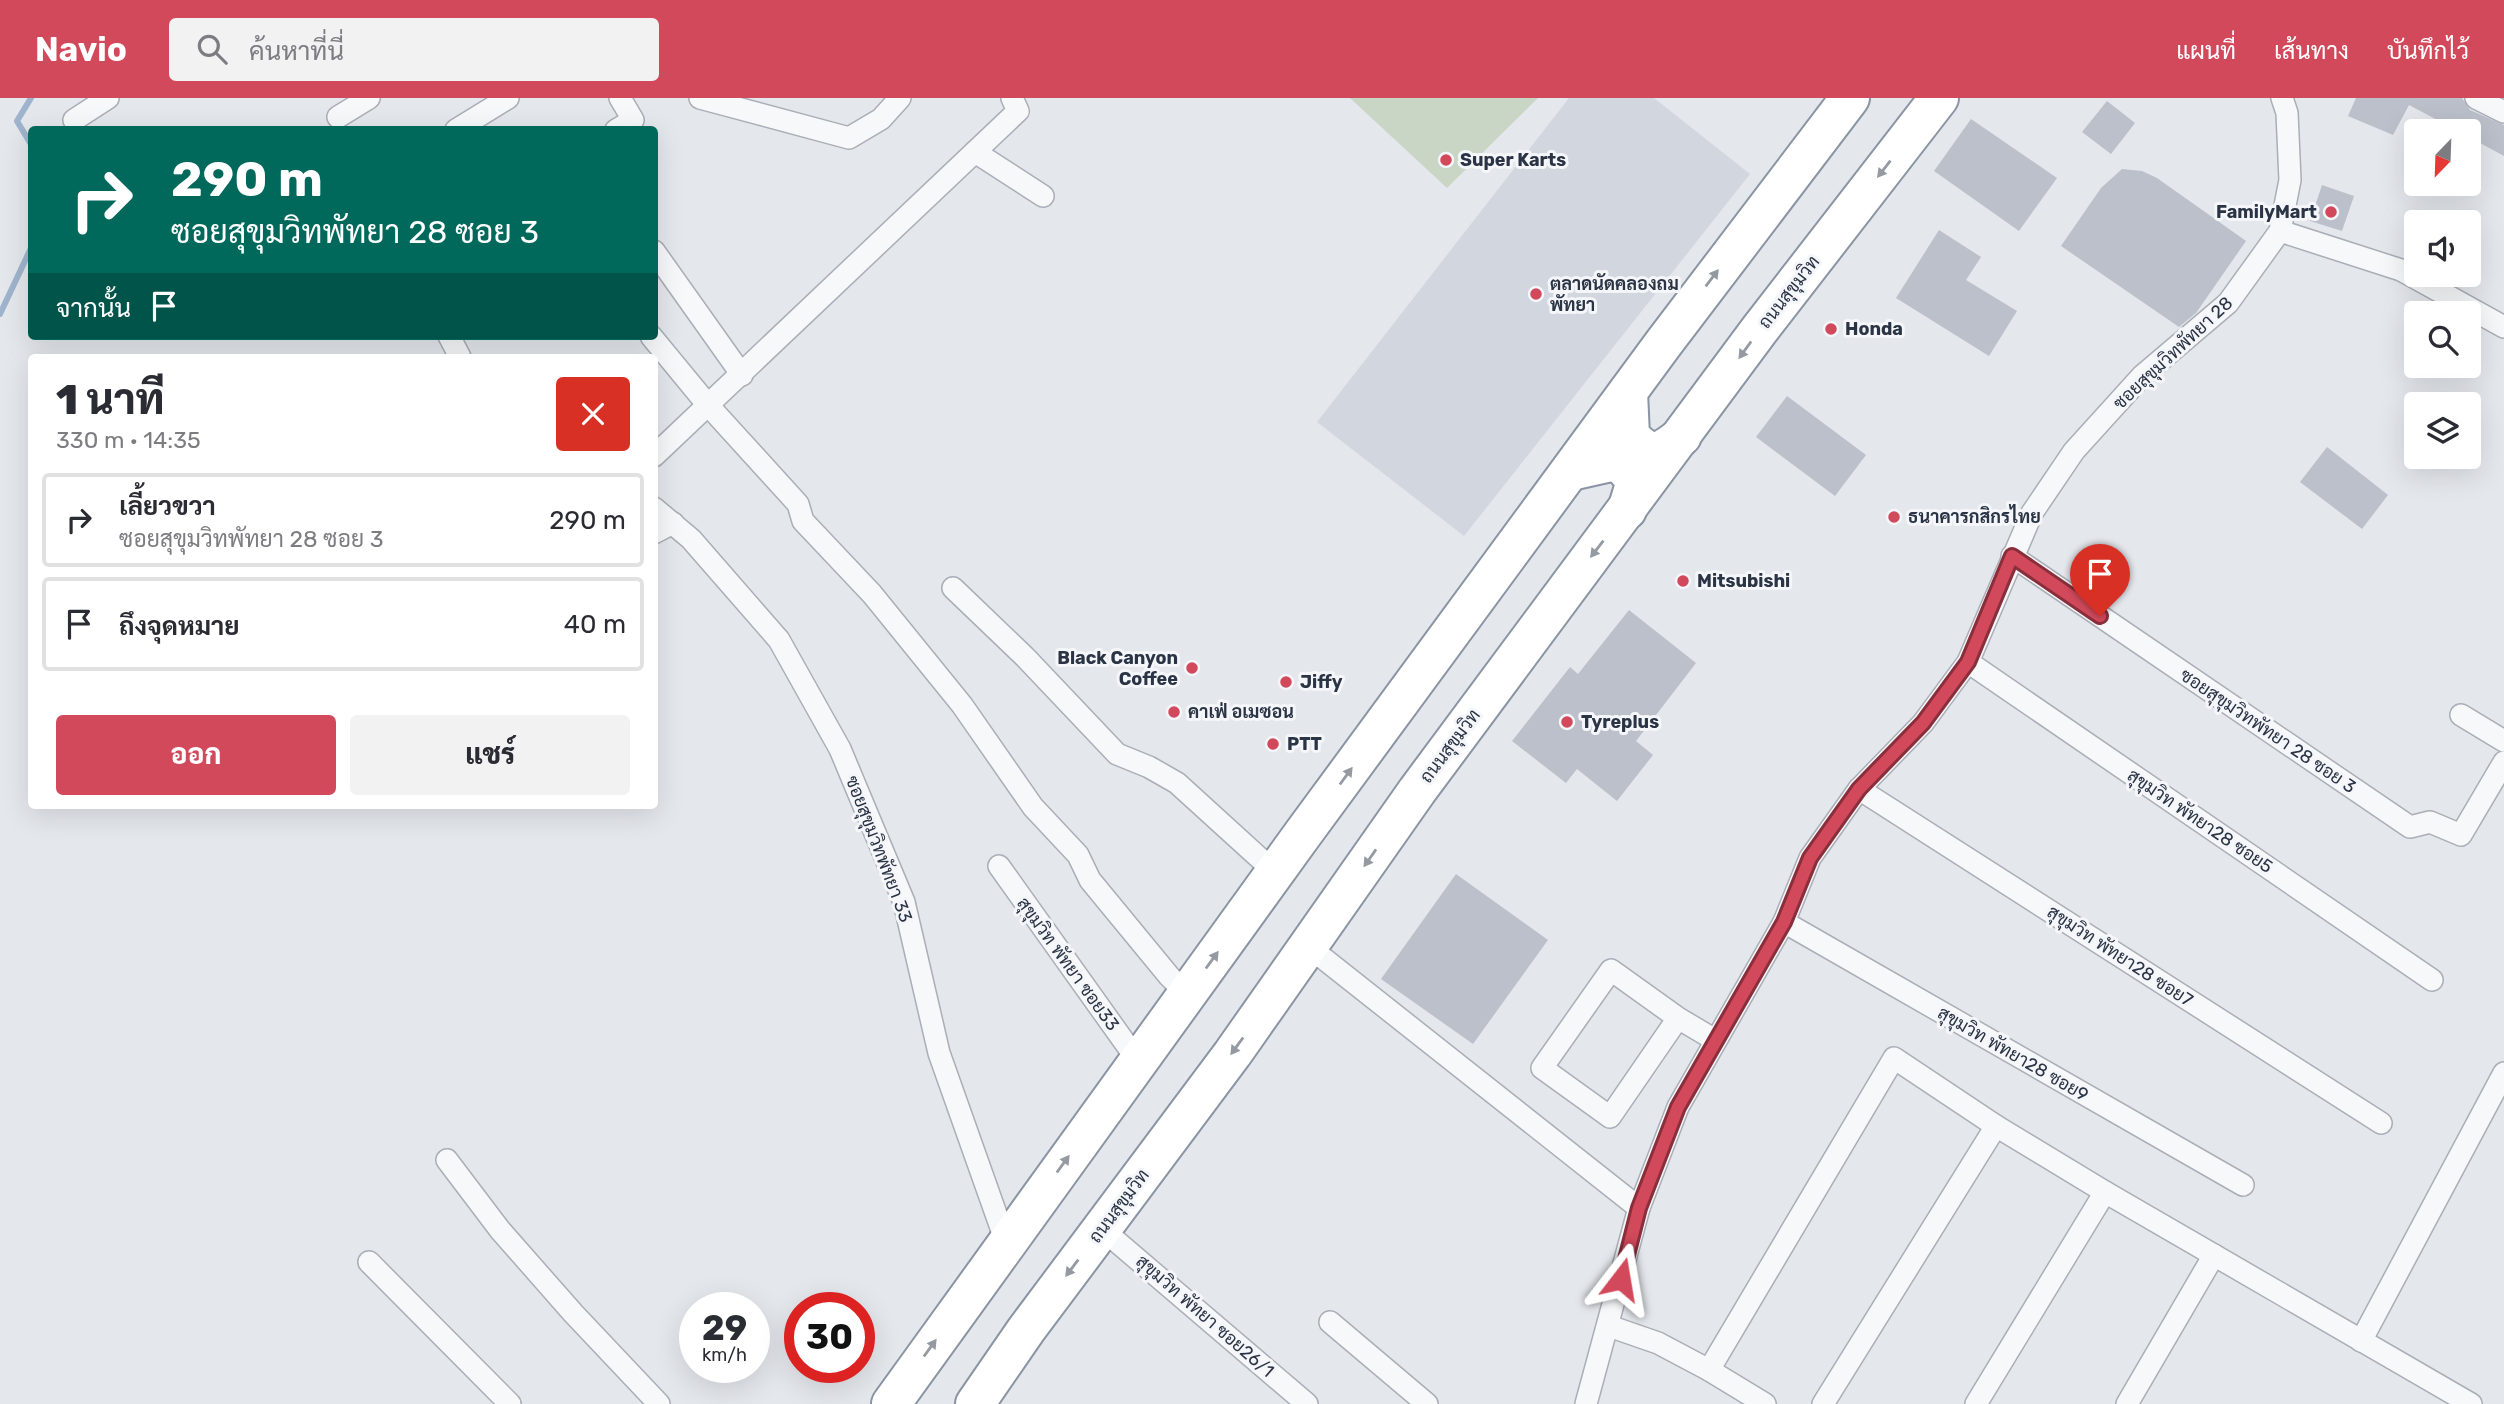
<!DOCTYPE html>
<html lang="th">
<head>
<meta charset="utf-8">
<style>
	:root { --surface:#fff; --page:#f2f2f3; --text:#2b2b33; --muted:#7c7c81; --line:#e1e1e2; --accent:#d1495b }
	body { margin:0; font-family:Rubik,Sarabun,sans-serif; background:var(--page); color:var(--text); height:100vh; display:flex; flex-direction:column; font-size:26px; white-space:nowrap }
	* { box-sizing:border-box; margin:0 }
	p { font-size:23px; color:var(--muted) }
	.icon { flex:none; width:38px; height:38px; fill:none; stroke:currentColor; stroke-width:2; stroke-linecap:round; stroke-linejoin:round }
	.map { position:relative; flex:1; overflow:hidden }
	.panel { position:absolute; left:28px; top:256px; width:630px; height:455px; display:flex; flex-direction:column; background:var(--surface); border-radius:7px; box-shadow:0 7px 28px #0002 }
	.panel>* { flex:none }
	.banner { position:absolute; left:28px; top:28px; width:630px; height:214px; border-radius:7px; box-shadow:0 7px 28px #0002; background:#00695c; color:#fff; overflow:hidden }
	.needle { width:46px; rotate:203deg }
	.fabs { position:absolute; left:2404px; top:21px; display:grid; gap:14px }
	.fabs a { display:grid; place-items:center; width:77px; height:77px; border-radius:7px; background:var(--surface); box-shadow:0 7px 28px #0002; font-size:35px }
	.speed { position:absolute; left:679px; top:1194px; display:flex; gap:14px; font-size:35px; font-weight:700; text-align:center }
	.speed>* { display:grid; place-content:center; width:91px; height:91px; border-radius:50%; background:var(--surface); box-shadow:0 7px 28px #0002; line-height:1 }
	.speed small { font-size:18px; font-weight:400 }
	.speed .limit { border:10px solid #d22; background:#fff; color:#111 }
	.pin { position:absolute; display:grid; place-items:center; width:60px; height:60px; color:#fff; margin:-72px -30px; border-radius:50% 50% 50% 0; rotate:-45deg; box-shadow:0 0 7px #0007 }
	.pin .icon { rotate:45deg }
	.me { position:absolute; width:77px; margin:-38px; rotate:14deg; stroke-linejoin:round; filter:drop-shadow(0 0 5px #0008) }
	.turn { display:flex; align-items:center; gap:24px; height:147px; padding:0 28px; font-size:32px }
	.turn .icon { width:91px; height:91px; stroke-width:2.5 }
	.turn b { display:block; font-size:49px; line-height:60px }
	.then { display:flex; align-items:center; height:66px; padding:0 28px; background:#0003; gap:14px; font-size:26px }
	.round { display:grid; place-items:center; flex:none; width:74px; height:74px; border-radius:7px; background:var(--page) }
	.summary { display:flex; align-items:center; justify-content:space-between; height:119px; padding:0 28px }
	h1 { font-size:42px; font-weight:800; line-height:52px }
	.button { display:flex; gap:14px; margin-top:auto; padding:14px 28px }
	.button a { flex:1; height:80px; border-radius:7px; background:var(--accent); color:#fff; font-size:28px; font-weight:800; line-height:80px; text-align:center }
	.button a+a { background:var(--page); color:var(--text) }
	ul { padding:0; list-style:none }
	li { display:flex; align-items:center; gap:21px; height:94px; margin:0 14px 10px; padding:0 14px; border:4px solid var(--line); border-radius:7px }
	li div { flex:1 }
	li b { display:block; font-size:26px }
	li em { font-style:normal }
	header { display:flex; align-items:center; gap:42px; box-sizing:border-box; height:98px; padding:0 35px; background:var(--accent); color:#fff }
	header strong { font-size:33px }
	nav { display:flex; gap:38px; margin-inline-start:auto; font-size:24px }
	.search { width:490px; height:63px; background:var(--page); display:flex; align-items:center; gap:18px; box-sizing:border-box; padding:0 24px; border-radius:7px; color:var(--muted); font-size:26px }
	.map>svg:first-child { display:block }
</style>
</head>
<body>
<header>
<strong>Navio</strong>
<div class="search"><svg class="icon" aria-label="search" viewBox="0 0 24 24"><circle cx="10" cy="10" r="6"/><path d="M15 15l6 6"/></svg>ค้นหาที่นี่</div>
<nav><a>แผนที่</a><a>เส้นทาง</a><a>บันทึกไว้</a></nav>
</header>
<div class="map">
<svg width="2504" height="1306" viewBox="0 0 2504 1306">
	<rect width="100%" height="100%" fill="#e4e7ec"/>
	<!-- built -->
	<polygon fill="#d2d6de" points="1569,0 1654,0 1750,76 1464,438 1317,324"/>
	<!-- green -->
	<polygon fill="#c9d6c5" points="1350,0 1538,0 1447,90"/>
	<g fill="none" stroke-linecap="round" stroke-linejoin="round">
		<!-- stream -->
		<g stroke="#9fb4cc" stroke-width="6">
			<polyline points="31,0 17,23 32,48"/>
			<polyline points="0,216 32,148"/>
		</g>
	</g>
	<!-- building -->
	<g fill="#bbc0ca">
		<polygon points="2356,0 2462,0 2470,12 2504,27 2504,58 2469,39 2469,33 2458,33 2409,7 2393,37 2348,18"/>
		<polygon points="2107,3 2135,25 2111,56 2082,34"/>
		<polygon points="1971,21 2057,80 2019,133 1934,73"/>
		<polygon points="2122,71 2142,73 2157,80 2246,143 2196,215 2179,229 2061,148 2101,90"/>
		<polygon points="2322,87 2354,98 2342,133 2310,123"/>
		<polygon points="1939,132 1981,159 1966,182 2017,213 1989,258 1896,200"/>
		<polygon points="1787,298 1866,357 1835,398 1756,339"/>
		<polygon points="2327,349 2388,397 2362,431 2300,384"/>
		<polygon points="1629,512 1696,565 1636,643 1653,657 1617,703 1577,671 1566,685 1512,643 1570,569 1578,576"/>
		<polygon points="1456,776 1548,842 1473,946 1381,881"/>
	</g>
	<g fill="none" stroke-linecap="round" stroke-linejoin="round">
		<!-- street casing -->
		<g stroke="#a9aeb7" stroke-width="24">
			<g id="street">
				<polyline points="700,0 849,40 881,21 900,0"/>
				<polyline points="2476,0 2504,14"/>
				<polyline points="338,19 369,0"/>
				<polyline points="74,22 108,0"/>
				<polyline points="456,32 508,0"/>
				<polyline points="616,32 633,22 620,0"/>
				<polyline points="975,54 1043,98"/>
				<polyline points="2280,133 2401,172 2504,229"/>
				<polyline points="654,153 742,277"/>
				<polyline points="449,238 460,259"/>
				<polyline points="651,238 707,306 798,406 803,423 872,496 962,607 1033,709 1078,757 1090,782 1169,878 1187,896"/>
				<polyline points="654,358 1018,13 1012,0"/>
				<polyline points="654,410 691,441 779,542 840,651 904,804 939,955 1006,1144"/>
				<polyline points="654,435 673,425"/>
				<polyline points="2012,458 2410,729 2430,724 2461,737 2504,664"/>
				<polyline points="953,490 1025,559 1117,656 1149,669 1177,685 1276,775"/>
				<polyline points="1968,564 2432,882"/>
				<polyline points="2461,617 2504,643"/>
				<polyline points="1859,691 2381,1025"/>
				<polyline points="999,768 1138,963"/>
				<polyline points="1784,824 2243,1087"/>
				<polyline points="1309,849 1639,1110"/>
				<polyline points="1678,920 1610,1019 1542,970 1611,872 1678,920 1715,942"/>
				<polyline points="447,1062 500,1132 573,1215 659,1306"/>
				<polyline points="1102,1131 1307,1306"/>
				<polyline points="369,1164 510,1306"/>
				<polyline points="1330,1224 1427,1306"/>
				<polyline points="1609,1228 1658,1245 1709,1272 1765,1306"/>
				<polyline points="2361,1243 2504,975"/>
				<polyline points="1709,1272 1894,960 1996,1028 2105,1094 2471,1306"/>
				<polyline points="1586,1306 1639,1110 1678,1009 1784,824 1810,760 1859,691 1923,625 1968,564 2032,415 2074,353 2142,278 2228,205 2280,133 2290,82 2287,15 2282,0"/>
				<polyline points="1823,1306 1996,1028"/>
				<polyline points="1976,1306 2105,1094"/>
				<polyline points="2127,1306 2214,1157"/>
			</g>
		</g>
		<!-- highway casing -->
		<g stroke="#8b94a3" stroke-width="42">
			<g id="highway">
				<path d="M1628 294 1630 338C1652 361 1659 355 1682 338"/>
				<polyline points="1571,373 1611,364 1622,367 1632,378 1635,386 1627,412"/>
				<polyline points="891,1306 1302,737 1663,246 1850,0"/>
				<polyline points="975,1306 1026,1232 1233,955 1417,693 1760,231 1939,0"/>
			</g>
		</g>
		<!-- street -->
		<use href="#street" stroke="#f7f8fa" stroke-width="21"/>
		<!-- highway -->
		<use href="#highway" stroke="#fff" stroke-width="38"/>
	</g>
	<!-- one-way arrows -->
	<defs><path id="oneway-solid" d="M-6-.8H1V-3.2L6.5 0L1 3.2V.8H-6Z" transform="scale(1.75)"/></defs>
	<g fill="#959aa2">
		<use href="#oneway-solid" transform="translate(1884 71) rotate(128)"/>
		<use href="#oneway-solid" transform="translate(1712 180) rotate(-53)"/>
		<use href="#oneway-solid" transform="translate(1745 252) rotate(126)"/>
		<use href="#oneway-solid" transform="translate(1597 451) rotate(128)"/>
		<use href="#oneway-solid" transform="translate(1346 678) rotate(-54)"/>
		<use href="#oneway-solid" transform="translate(1370 760) rotate(125)"/>
		<use href="#oneway-solid" transform="translate(1212 862) rotate(-54)"/>
		<use href="#oneway-solid" transform="translate(1237 948) rotate(126)"/>
		<use href="#oneway-solid" transform="translate(1063 1066) rotate(-54)"/>
		<use href="#oneway-solid" transform="translate(1072 1170) rotate(127)"/>
		<use href="#oneway-solid" transform="translate(930 1250) rotate(-54)"/>
	</g>
	<g fill="none" stroke-linecap="round" stroke-linejoin="round">
		<!-- route casing -->
		<g stroke="#882f3b" stroke-width="18">
			<polyline id="route" points="1621,1181 1639,1110 1678,1009 1784,824 1810,760 1859,691 1923,625 1968,564 2012,458 2100,518"/>
		</g>
		<!-- route -->
		<use href="#route" stroke="#d1495b" stroke-width="12"/>
	</g>
	<!-- markers -->
	<g fill="#d1495b" stroke="#f4f6f9" stroke-width="2.5">
		<circle cx="1446" cy="62" r="7"/>
		<circle cx="2331" cy="114" r="7"/>
		<circle cx="1536" cy="196" r="7"/>
		<circle cx="1831" cy="231" r="7"/>
		<circle cx="1894" cy="419" r="7"/>
		<circle cx="1683" cy="483" r="7"/>
		<circle cx="1192" cy="570" r="7"/>
		<circle cx="1286" cy="584" r="7"/>
		<circle cx="1174" cy="614" r="7"/>
		<circle cx="1567" cy="624" r="7"/>
		<circle cx="1273" cy="646" r="7"/>
	</g>
	<g text-anchor="middle" dominant-baseline="central" stroke-width="6" stroke-linejoin="round" paint-order="stroke">
		<!-- poi labels -->
		<g font-size="18" font-weight="bold" fill="#2b3445" stroke="#f4f6f9" text-anchor="start">
			<text x="1460" y="62">Super Karts</text>
			<text x="2317" y="114" text-anchor="end">FamilyMart</text>
			<text x="1550" y="186">ตลาดนัดคลองถม<tspan x="1550" dy="21">พัทยา</tspan></text>
			<text x="1845" y="231">Honda</text>
			<text x="1908" y="419">ธนาคารกสิกรไทย</text>
			<text x="1697" y="483">Mitsubishi</text>
			<text x="1178" y="560" text-anchor="end">Black Canyon<tspan x="1178" dy="21">Coffee</tspan></text>
			<text x="1300" y="584">Jiffy</text>
			<text x="1188" y="614">คาเฟ่ อเมซอน</text>
			<text x="1581" y="624">Tyreplus</text>
			<text x="1287" y="646">PTT</text>
		</g>
		<!-- street labels -->
		<g font-size="18" fill="#2b3445" stroke="#f4f6f9">
			<text transform="translate(1789 194) rotate(-52)">ถนนสุขุมวิท</text>
			<text transform="translate(2173 255) rotate(-43)">ซอยสุขุมวิทพัทยา 28</text>
			<text transform="translate(2268 633) rotate(34)">ซอยสุขุมวิทพัทยา 28 ซอย 3</text>
			<text transform="translate(1450 648) rotate(-53)">ถนนสุขุมวิท</text>
			<text transform="translate(2200 723) rotate(34)">สุขุมวิท พัทยา28 ซอย5</text>
			<text transform="translate(879 751) rotate(69)">ซอยสุขุมวิทพัทยา 33</text>
			<text transform="translate(2120 858) rotate(33)">สุขุมวิท พัทยา28 ซอย7</text>
			<text transform="translate(1068 866) rotate(54)">สุขุมวิท พัทยา ซอย33</text>
			<text transform="translate(2013 956) rotate(30)">สุขุมวิท พัทยา28 ซอย9</text>
			<text transform="translate(1119 1108) rotate(-53)">ถนนสุขุมวิท</text>
			<text transform="translate(1205 1218) rotate(41)">สุขุมวิท พัทยา ซอย26/1</text>
		</g>
	</g>
</svg>
<div class="fabs">
<a><svg class="needle" viewBox="-14 -14 28 28"><path d="M0-13l5 13h-10z" fill="#e53935"/><path d="M0 13l5-13h-10z" fill="#7c7c81"/></svg></a>
<a><svg class="icon" aria-label="sound" viewBox="0 0 24 24"><path d="M4 9h4l5-4v14l-5-4H4zM17 9q2 3 0 6"/></svg></a>
<a><svg class="icon" aria-label="search" viewBox="0 0 24 24"><circle cx="10" cy="10" r="6"/><path d="M15 15l6 6"/></svg></a>
<a><svg class="icon" aria-label="layers" viewBox="0 0 24 24"><path d="M12 4l9 5-9 5-9-5zM3 14l9 5 9-5"/></svg></a>
</div>
<div class="speed"><div>29<small>km/h</small></div><div class="limit">30</div></div>
<div class="pin" style="left:2100px;top:518px;background:#d93025"><svg class="icon" aria-label="arrive" viewBox="0 0 24 24"><path d="M6 21V4h12l-3 4 3 4H6"/></svg></div>
<svg class="me" style="left:1621px;top:1181px" viewBox="-20 -20 40 40"><path d="M0-17L14 15 0 8-14 15z" fill="#d1495b" stroke="#fff" stroke-width="4"/></svg>
<div class="banner">
<div class="turn"><svg class="icon" aria-label="right" viewBox="0 0 24 24"><path d="M7 20v-9h11M14 6l5 5-5 5"/></svg><div><b>290 m</b>ซอยสุขุมวิทพัทยา 28 ซอย 3</div></div>
<div class="then">จากนั้น<svg class="icon" aria-label="arrive" viewBox="0 0 24 24"><path d="M6 21V4h12l-3 4 3 4H6"/></svg></div>
</div>
<section class="panel">
<div class="summary"><div><h1>1 นาที</h1><p>330 m · 14:35</p></div><a class="round" style="background:#d93025;color:#fff"><svg class="icon" aria-label="close" viewBox="0 0 24 24"><path d="M6 6l12 12M18 6L6 18"/></svg></a></div>
<ul>
<li><svg class="icon" aria-label="right" viewBox="0 0 24 24"><path d="M7 20v-9h11M14 6l5 5-5 5"/></svg><div><b>เลี้ยวขวา</b><p>ซอยสุขุมวิทพัทยา 28 ซอย 3</p></div><em>290 m</em></li>
<li><svg class="icon" aria-label="arrive" viewBox="0 0 24 24"><path d="M6 21V4h12l-3 4 3 4H6"/></svg><div><b>ถึงจุดหมาย</b></div><em>40 m</em></li>
</ul>
<div class="button"><a>ออก</a><a>แชร์</a></div>
</section>
</div>
</body>
</html>
